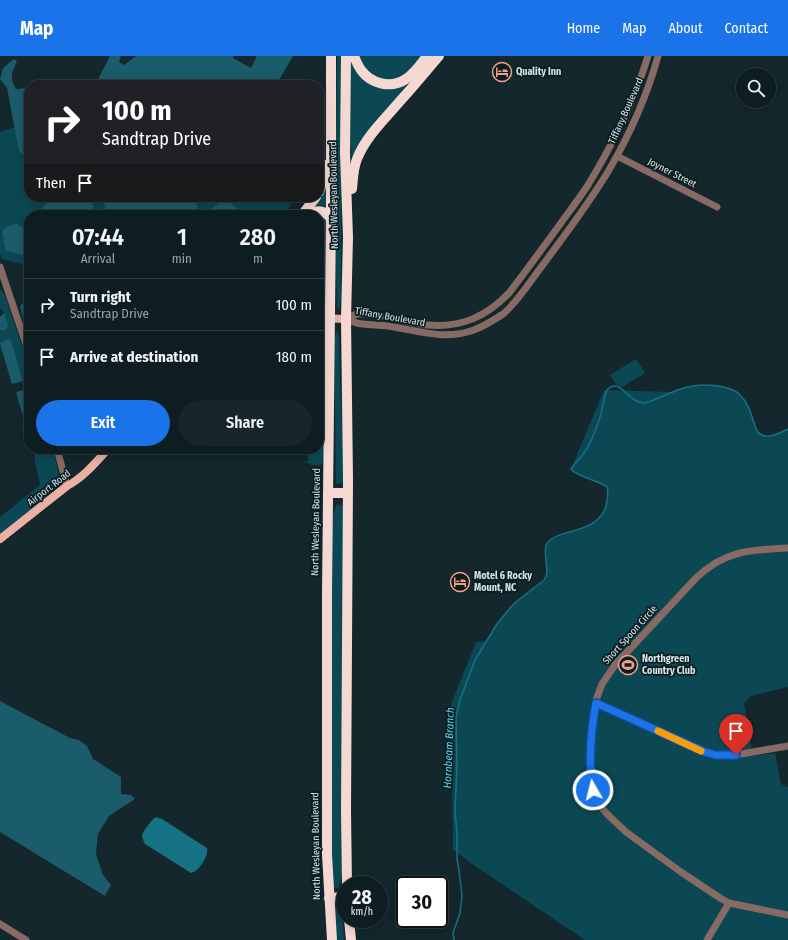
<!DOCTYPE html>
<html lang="en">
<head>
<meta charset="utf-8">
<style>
	:root { --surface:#0e1d21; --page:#17262a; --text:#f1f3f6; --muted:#9ba2a5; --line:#2e3b3f; --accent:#1a73e8 }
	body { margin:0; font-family:"Fira Sans Condensed",sans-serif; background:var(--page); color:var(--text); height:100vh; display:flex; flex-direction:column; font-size:15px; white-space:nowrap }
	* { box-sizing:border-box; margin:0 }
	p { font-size:13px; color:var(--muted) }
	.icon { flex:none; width:22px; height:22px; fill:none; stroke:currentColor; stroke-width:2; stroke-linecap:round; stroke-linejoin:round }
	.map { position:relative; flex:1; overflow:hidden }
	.drawer { position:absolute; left:24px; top:154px; width:300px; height:244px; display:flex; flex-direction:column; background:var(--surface); border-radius:16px; box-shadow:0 2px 10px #0003,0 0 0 1px var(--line) }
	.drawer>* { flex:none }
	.top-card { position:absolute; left:24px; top:24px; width:300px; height:122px; border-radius:16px; box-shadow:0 2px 10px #0003,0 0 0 1px var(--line); background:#202124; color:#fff; overflow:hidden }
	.fabs { position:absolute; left:736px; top:12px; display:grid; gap:8px }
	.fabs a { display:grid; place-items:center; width:40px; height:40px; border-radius:50%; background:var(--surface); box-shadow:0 2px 10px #0003,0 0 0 1px var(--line); font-size:20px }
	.speed { position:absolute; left:336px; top:820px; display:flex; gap:8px; font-size:20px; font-weight:700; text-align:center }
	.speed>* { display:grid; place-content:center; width:52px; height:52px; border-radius:50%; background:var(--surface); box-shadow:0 2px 10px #0003,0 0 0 1px var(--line); line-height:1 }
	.speed small { font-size:10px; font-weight:400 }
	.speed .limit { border:2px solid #111; border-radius:6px; background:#fff; color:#111 }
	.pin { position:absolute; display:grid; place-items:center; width:34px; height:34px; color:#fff; margin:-41px -17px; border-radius:50% 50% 50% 0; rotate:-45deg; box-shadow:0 0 4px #0007 }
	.pin .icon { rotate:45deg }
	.me { position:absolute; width:44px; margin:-22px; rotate:352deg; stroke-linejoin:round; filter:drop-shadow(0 0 3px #0008) }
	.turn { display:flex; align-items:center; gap:14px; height:84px; padding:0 12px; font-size:18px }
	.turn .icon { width:52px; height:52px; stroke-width:2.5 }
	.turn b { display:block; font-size:28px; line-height:34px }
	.then { display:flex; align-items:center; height:38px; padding:0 12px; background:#0003; gap:8px; font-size:15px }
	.eta { display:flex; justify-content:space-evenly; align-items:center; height:68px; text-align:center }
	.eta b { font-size:24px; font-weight:600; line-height:28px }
	.primary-button { display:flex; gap:8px; margin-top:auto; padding:8px 12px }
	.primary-button a { flex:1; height:46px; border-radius:24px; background:var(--accent); color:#fff; font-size:16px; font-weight:600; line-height:46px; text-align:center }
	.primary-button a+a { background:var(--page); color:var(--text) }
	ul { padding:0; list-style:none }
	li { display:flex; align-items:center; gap:12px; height:52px; padding:0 12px; border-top:1px solid var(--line) }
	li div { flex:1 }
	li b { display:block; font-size:15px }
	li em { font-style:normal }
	header { display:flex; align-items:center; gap:24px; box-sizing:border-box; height:56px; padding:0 20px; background:var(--accent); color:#fff }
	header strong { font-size:19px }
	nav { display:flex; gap:22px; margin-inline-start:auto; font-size:14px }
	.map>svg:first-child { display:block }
</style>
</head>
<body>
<header>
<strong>Map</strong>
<nav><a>Home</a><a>Map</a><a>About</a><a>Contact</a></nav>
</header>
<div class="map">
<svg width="788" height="884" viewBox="0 0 788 884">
	<rect width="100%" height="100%" fill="#13272c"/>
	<!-- green -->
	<g fill="#0b4854">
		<polygon points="337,0 342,0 341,242 340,251 338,253 337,252 335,163"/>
		<polygon points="350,0 358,17 404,29 407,32 352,106 350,85"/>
		<path d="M359 0H423C417 6 412 14 406 19 395 27 378 26 368 16 364 11 361 6 359 0Z"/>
		<polygon points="15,71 19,96 29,102 29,141 43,141 46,147 37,159 29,159 29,169 6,195 26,200 29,200 29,208 26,209 2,203 0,197 0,76"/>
		<path d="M328 120 327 153C320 147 317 149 309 154Z"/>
		<polygon points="92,141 103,141 105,154 107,159 94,159"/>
		<polygon points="194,141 295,141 286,157 276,154 272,159 247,159 226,144 219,147 205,157 198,153"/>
		<polygon points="319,160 324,162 327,165 325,244 323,249 319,253 319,234 322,176 319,174"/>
		<polygon points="0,233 5,239 29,311 29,319 23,325 11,284 6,283 0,287 0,274 6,275 4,257 0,252"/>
		<path d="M336 276H338L339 281 340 323 345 418C344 422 344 428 338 428L336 427V421L334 285Z"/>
		<polygon points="636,303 645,317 619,333 610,319"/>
		<path d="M699 329 719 330 732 333 738 337 748 349 757 375 762 379 769 380 788 373V631L751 640 744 647 753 700 775 697 781 728 788 731V884H585L478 812 453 794 451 648 476 586 486 585 497 568 510 551 544 524 546 520 547 512 545 493 546 488 551 484 582 472 597 464 602 459 604 456 607 445 608 437 607 431C598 424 577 421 571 413L604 334 673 336 685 331Z"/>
		<polygon points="319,338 321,339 325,345 325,401 323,406 320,409 312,409 304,405 308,405 308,393 319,393"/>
		<polygon points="34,393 53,393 59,420 58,427 53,435 0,479 0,461 40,429 35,406"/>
		<polygon points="337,448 342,449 344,454 343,812 340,828 338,832 335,832 333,828 330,777 332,467 334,455"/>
		<polygon points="337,850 340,850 342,856 344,884 335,884 335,852"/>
	</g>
	<!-- forest -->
	<g fill="#1b5c6a">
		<polygon points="110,0 121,0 119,6 124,9 136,0 233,0 233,2 251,12 256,2 256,0 293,0 276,29 94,29 96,27"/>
		<path d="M14 3 17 5C12 16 9 22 16 33L29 32V102L19 96 7 32 0 23 3 12Z"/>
		<polygon points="43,141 92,141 94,159 37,159 46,147"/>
		<polygon points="103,141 194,141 198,153 205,157 219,147 226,144 247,159 107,159 105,154"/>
		<polygon points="17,168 26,173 29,169 29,200 26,200 6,195 2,175 10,169"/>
		<polygon points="29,241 29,260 23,263 20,250"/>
		<polygon points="4,257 8,269 6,275 0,274 0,261"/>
		<polygon points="6,283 11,284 23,325 12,328 0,288 0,287"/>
		<polygon points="26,333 29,344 29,370 25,367 16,336"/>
		<polygon points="0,645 70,682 79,684 87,690 93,703 121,721 121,738 131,739 135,743 109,760 98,778 96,798 103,819 111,829 105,840 0,776"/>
	</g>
	<!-- water -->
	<path fill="#157283" d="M156 761 162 763 207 792C209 800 199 815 191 817L145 788C144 786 142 782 142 779 144 774 152 763 156 761Z"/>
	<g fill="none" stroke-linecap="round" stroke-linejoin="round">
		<!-- stream -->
		<path stroke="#157283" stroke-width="1.5" d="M454 884 453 877 460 857 462 840 459 814 457 803V778L455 754 457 711 456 662 460 644 475 604 497 568 510 552 516 546 544 524 546 520 547 517C547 511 544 494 546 489 555 472 598 479 606 450 607 444 609 438 607 431 598 424 577 421 571 413 574 408 578 405 581 401 590 390 595 377 599 364 602 357 604 339 607 334 609 332 612 330 615 330 624 331 632 347 644 347 657 344 668 337 681 333 695 328 710 328 724 331 730 333 736 334 740 339 750 348 752 363 757 375 765 386 779 377 788 373"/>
		<!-- minor -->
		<g stroke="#866a63" stroke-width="7">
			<polyline points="617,100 717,151"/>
			<polyline points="0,211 29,297"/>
			<path d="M346 263C351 265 357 268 363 268 371 269 379 269 387 270 417 274 443 285 474 274 484 270 494 264 503 258 518 246 533 221 545 206 567 176 590 146 609 114 630 78 647 40 658 0"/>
			<path d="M346 263C349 262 353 259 357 258 367 257 383 260 393 262 404 264 415 268 427 269 461 272 486 261 509 237 526 215 542 193 558 171 568 157 579 143 588 129 613 88 634 46 648 0"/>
			<polyline points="57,393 67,430"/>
			<path d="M788 492C750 494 725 494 696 522L615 609 602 628 599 636 595 647 593 664 591 710V723L593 733 597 743 601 751 608 759 626 776 681 816 720 842 729 847 788 859"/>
			<polyline points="595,647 696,693 715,699 735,699 788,690"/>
			<polyline points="0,868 26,884"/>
			<polyline points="707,884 729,847"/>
		</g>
		<!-- major -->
		<g stroke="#ebb0a2" stroke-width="8">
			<polyline points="319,262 346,263"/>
			<path d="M0 483 67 430C83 422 96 406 108 393"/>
		</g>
		<!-- highway -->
		<g stroke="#f5d8d1" stroke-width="10">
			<polyline points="331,0 331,163 327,537 327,798 332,884"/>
			<polyline points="346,0 345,96 348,181 346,263 348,423 346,755 347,829"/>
			<path d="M354 0C356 5 358 10 361 14 371 28 391 33 406 23 414 18 421 8 427 0"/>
			<path d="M352 133C353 123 353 113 357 103 366 80 385 63 401 44 414 30 426 15 439 0"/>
			<polyline points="319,136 325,119 326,109"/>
			<polyline points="302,159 316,141"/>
			<path d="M308 159C317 153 325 154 331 163"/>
			<polyline points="328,437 348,437"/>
			<polyline points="329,842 345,841"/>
			<polyline points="349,863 351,884"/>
		</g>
	</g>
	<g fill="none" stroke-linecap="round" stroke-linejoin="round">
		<!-- route casing -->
		<g stroke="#114b97" stroke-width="10">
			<path id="route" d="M593 734C588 707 591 674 596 647L705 696 715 699H736"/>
		</g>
		<!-- route -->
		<use href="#route" stroke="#1a73e8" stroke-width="7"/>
		<!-- slow -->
		<polyline stroke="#f59e0b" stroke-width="7" points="658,675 701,695"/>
	</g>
	<!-- icons -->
	<defs>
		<g id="hotel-ring" transform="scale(1)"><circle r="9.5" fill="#0a1e22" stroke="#f49e89" stroke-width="1.5"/><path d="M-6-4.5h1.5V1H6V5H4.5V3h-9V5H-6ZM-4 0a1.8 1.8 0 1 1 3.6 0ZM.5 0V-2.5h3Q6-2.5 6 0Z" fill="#f49e89"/></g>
		<g id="stadium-ring" transform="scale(1)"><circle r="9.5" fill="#0a1e22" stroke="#f49e89" stroke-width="1.5"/><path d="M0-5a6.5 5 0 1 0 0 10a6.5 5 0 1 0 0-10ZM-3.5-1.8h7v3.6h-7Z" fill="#f49e89"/></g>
	</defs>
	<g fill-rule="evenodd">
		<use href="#hotel-ring" x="502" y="16"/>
		<use href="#hotel-ring" x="460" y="526"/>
		<use href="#stadium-ring" x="628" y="609"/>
	</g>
	<g text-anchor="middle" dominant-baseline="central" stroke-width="3.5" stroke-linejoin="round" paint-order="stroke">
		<!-- poi labels -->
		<g font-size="10" font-weight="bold" fill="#d7e3e6" stroke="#0a1e22" text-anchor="start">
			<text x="516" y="16">Quality Inn</text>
			<text x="474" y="520">Motel 6 Rocky<tspan x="474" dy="12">Mount, NC</tspan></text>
			<text x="642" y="603">Northgreen<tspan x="642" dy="12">Country Club</tspan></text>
		</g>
		<!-- street labels -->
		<g font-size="10" fill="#d7e3e6" stroke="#0a1e22">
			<text transform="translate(626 55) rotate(-66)">Tiffany Boulevard</text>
			<text transform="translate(672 117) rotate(27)">Joyner Street</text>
			<text transform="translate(334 139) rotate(-91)">North Wesleyan Boulevard</text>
			<text transform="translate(390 261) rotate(10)">Tiffany Boulevard</text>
			<text transform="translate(49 432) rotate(-38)">Airport Road</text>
			<text transform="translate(316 466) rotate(-89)">North Wesleyan Boulevard</text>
			<text transform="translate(630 579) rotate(-48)">Short Spoon Circle</text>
			<text transform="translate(316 790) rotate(-91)">North Wesleyan Boulevard</text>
		</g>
		<!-- water labels -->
		<g font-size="11" font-style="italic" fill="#5fd9f3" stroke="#0a1e22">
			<text transform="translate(449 692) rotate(-88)">Hornbeam Branch</text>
		</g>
	</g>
</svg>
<div class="fabs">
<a><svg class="icon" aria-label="search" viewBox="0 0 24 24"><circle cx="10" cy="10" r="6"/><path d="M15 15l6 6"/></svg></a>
</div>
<div class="speed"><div>28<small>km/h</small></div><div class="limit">30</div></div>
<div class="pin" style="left:736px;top:699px;background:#d93025"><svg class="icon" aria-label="arrive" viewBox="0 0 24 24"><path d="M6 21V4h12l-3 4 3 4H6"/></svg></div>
<svg class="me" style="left:593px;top:734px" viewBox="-20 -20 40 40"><circle r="17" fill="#1a73e8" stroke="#fff" stroke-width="3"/><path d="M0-11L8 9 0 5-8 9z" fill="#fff"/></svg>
<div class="top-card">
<div class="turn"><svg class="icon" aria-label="right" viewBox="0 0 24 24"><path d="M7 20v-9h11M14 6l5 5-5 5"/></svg><div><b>100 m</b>Sandtrap Drive</div></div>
<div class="then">Then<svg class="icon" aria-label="arrive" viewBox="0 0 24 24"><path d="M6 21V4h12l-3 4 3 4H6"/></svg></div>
</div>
<section class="drawer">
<div class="eta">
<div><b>07:44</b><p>Arrival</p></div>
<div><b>1</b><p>min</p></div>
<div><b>280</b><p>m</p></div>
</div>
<ul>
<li><svg class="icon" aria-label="right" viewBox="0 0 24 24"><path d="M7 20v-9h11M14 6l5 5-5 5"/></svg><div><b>Turn right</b><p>Sandtrap Drive</p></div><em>100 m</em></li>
<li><svg class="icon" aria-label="arrive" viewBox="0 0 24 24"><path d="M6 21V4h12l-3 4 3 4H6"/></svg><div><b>Arrive at destination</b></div><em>180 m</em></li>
</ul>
<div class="primary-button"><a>Exit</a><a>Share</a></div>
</section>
</div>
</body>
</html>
